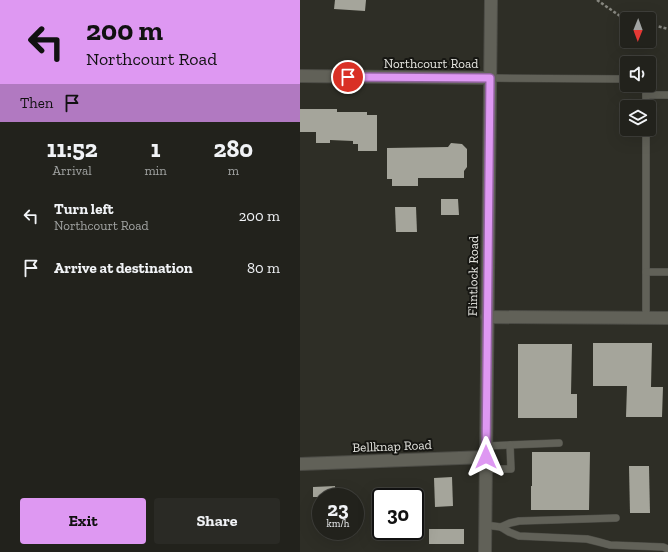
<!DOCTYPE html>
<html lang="en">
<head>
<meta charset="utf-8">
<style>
	:root { --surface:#22221c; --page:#2a2a25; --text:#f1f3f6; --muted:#a2a4a3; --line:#3f3f3b; --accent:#de98f2 }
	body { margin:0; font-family:"Zilla Slab",serif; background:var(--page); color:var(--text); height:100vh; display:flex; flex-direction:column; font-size:15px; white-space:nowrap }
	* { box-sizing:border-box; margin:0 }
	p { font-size:13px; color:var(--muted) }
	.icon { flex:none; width:22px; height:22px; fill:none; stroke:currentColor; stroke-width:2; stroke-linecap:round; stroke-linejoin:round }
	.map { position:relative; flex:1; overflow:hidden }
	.panel { display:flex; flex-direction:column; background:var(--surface); width:300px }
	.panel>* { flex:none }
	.hud { background:#de98f2; color:#111; overflow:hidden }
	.needle { width:26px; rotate:181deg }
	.controls { position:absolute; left:320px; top:12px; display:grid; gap:8px }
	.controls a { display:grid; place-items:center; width:36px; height:36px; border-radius:4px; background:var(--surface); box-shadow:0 4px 16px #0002,0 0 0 1px var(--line); font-size:20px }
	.speed { position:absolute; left:12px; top:488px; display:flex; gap:8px; font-size:20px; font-weight:700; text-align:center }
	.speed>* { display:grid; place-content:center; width:52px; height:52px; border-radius:50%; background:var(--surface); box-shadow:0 4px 16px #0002,0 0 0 1px var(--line); line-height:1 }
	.speed small { font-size:10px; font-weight:400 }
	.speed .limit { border:2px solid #111; border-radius:6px; background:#fff; color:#111 }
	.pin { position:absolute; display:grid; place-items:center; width:34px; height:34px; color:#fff; margin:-17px; border:2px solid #fff; border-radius:50%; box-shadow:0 1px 4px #0007 }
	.me { position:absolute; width:44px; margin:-22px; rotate:0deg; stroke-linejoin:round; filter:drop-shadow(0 0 3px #0008) }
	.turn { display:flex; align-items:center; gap:14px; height:84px; padding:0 20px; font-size:18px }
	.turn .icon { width:52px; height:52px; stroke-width:2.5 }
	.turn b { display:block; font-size:28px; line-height:34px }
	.then { display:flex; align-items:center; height:38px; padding:0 20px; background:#0003; gap:8px; font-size:15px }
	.eta { display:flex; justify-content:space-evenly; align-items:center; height:68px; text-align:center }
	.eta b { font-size:24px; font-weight:800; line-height:28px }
	.action { display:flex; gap:8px; margin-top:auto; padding:8px 20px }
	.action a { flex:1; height:46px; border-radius:4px; background:var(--accent); color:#111; font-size:16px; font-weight:800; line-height:46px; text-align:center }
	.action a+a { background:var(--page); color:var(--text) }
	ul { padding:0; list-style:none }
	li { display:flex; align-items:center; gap:12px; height:52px; padding:0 20px }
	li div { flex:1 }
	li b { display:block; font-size:15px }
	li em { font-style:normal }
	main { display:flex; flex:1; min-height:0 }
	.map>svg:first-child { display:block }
</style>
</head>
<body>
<main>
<section class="panel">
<div class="hud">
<div class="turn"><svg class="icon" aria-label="left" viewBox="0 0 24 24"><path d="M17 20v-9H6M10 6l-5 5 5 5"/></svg><div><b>200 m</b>Northcourt Road</div></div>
<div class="then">Then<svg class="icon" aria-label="arrive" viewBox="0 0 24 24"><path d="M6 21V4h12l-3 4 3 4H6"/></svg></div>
</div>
<div class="eta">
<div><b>11:52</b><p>Arrival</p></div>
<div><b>1</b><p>min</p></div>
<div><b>280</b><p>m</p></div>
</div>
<ul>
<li><svg class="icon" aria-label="left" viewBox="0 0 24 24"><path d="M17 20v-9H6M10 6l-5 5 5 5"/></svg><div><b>Turn left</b><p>Northcourt Road</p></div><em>200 m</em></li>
<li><svg class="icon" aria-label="arrive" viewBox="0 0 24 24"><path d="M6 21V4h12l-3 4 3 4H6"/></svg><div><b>Arrive at destination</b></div><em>80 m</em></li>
</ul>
<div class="action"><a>Exit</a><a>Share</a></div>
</section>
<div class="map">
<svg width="368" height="552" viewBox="0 0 368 552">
	<rect width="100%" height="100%" fill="#2e2e26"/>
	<!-- building -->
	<g fill="#a5a59b">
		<polygon points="35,0 66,0 65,11 34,9"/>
		<polygon points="0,109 37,109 37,112 67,112 67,115 77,115 77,151 58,151 58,144 53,144 53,141 30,140 30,143 16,143 16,132 0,132"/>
		<polygon points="151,143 162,144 167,149 167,167 164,171 164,178 118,178 118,186 92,186 92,179 87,179 87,148 148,147"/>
		<polygon points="141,199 158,199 159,215 141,215"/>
		<polygon points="95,207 116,207 117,232 96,232"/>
		<polygon points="293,343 352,343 351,387 363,387 362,417 326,417 327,386 293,386"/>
		<polygon points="218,344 272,344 271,394 277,394 277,418 218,418"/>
		<polygon points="232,452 290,452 289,510 231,510 231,486 232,486"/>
		<polygon points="329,466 349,466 350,513 330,513"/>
		<polygon points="152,477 153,506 135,507 134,478"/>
		<polygon points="35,486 36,497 13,497 13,487"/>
		<rect x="129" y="529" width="35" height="15"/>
	</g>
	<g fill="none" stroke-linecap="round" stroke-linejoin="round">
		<!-- lane casing -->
		<g stroke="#4c4c46" stroke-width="8">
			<g id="lane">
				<polyline points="190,78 327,79"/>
				<polyline points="346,85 346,107"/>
				<polyline points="346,95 368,95"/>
				<polyline points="346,129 346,318"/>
				<polyline points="346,272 368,272"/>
				<polyline points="186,446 259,443"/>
				<polyline points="186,469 211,469 210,445"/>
				<polyline points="185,525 201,527 209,532 219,536 287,539 299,542 310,545 363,547 368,549"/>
				<polyline points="201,527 210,523 219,521 316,518"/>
			</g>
		</g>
		<!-- street casing -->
		<g stroke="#4c4c46" stroke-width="14">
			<g id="street">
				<polyline points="187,317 368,318"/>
				<polyline points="0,464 186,457"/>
				<polyline points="185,552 191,0"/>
			</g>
		</g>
		<!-- secondary casing -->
		<g stroke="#4c4c46" stroke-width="14">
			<polyline id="secondary" points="0,76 190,78"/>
		</g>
		<!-- path -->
		<g stroke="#86867f" stroke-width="2.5" stroke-dasharray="3 2" stroke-linecap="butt">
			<polyline points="297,0 320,16 331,19"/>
			<polyline points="349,24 368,29"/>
		</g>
		<!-- lane -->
		<use href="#lane" stroke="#616158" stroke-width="7"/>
		<!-- street -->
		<use href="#street" stroke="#616158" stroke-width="12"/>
		<!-- secondary -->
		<use href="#secondary" stroke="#616158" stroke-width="12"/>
	</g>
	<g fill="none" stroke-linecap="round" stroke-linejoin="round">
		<!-- route casing -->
		<g stroke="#90639d" stroke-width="10">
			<polyline id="route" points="48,77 190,78 186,457"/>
		</g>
		<!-- route -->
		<use href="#route" stroke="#de98f2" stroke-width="7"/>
	</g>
	<g text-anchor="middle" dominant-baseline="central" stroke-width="4" stroke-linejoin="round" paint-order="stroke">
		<!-- street labels -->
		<g font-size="13" fill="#e6e6e1" stroke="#161612">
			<text x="131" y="63">Northcourt Road</text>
			<text transform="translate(173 276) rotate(-89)">Flintlock Road</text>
			<text transform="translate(92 446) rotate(-2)">Bellknap Road</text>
		</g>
	</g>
</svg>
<div class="controls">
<a><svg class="needle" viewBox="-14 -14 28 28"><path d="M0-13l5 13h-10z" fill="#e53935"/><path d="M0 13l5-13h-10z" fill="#a2a4a3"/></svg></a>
<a><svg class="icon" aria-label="sound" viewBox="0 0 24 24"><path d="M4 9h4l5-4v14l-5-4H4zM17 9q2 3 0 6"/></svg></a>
<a><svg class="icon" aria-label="layers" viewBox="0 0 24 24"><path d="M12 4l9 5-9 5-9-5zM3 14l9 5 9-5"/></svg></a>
</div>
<div class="speed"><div>23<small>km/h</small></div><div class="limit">30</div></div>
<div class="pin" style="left:48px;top:77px;background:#d93025"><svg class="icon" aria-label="arrive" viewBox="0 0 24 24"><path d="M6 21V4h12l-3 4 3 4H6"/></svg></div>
<svg class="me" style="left:186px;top:457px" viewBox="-20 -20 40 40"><path d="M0-17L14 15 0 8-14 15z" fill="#de98f2" stroke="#fff" stroke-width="4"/></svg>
</div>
</main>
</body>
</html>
